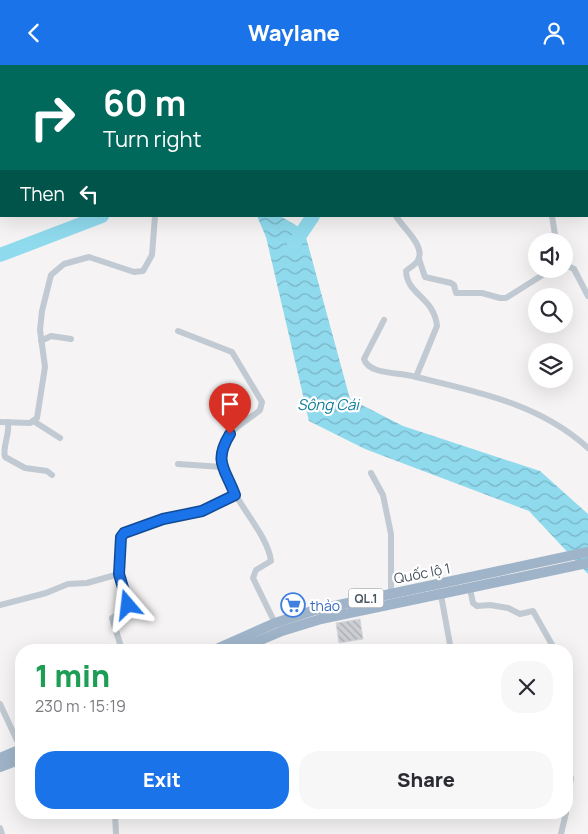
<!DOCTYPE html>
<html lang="en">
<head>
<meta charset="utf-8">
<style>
	:root { --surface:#fff; --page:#f7f7f7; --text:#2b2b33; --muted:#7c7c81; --accent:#1a73e8 }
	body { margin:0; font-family:Manrope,sans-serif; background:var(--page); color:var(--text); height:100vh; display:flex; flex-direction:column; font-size:19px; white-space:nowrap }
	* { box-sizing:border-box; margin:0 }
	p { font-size:16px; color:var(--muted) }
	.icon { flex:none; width:28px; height:28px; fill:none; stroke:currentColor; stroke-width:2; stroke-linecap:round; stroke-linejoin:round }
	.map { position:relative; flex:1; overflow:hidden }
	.sheet { position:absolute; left:15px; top:579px; width:558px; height:175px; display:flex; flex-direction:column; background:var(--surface); border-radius:20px; box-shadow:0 5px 20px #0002 }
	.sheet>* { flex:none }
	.hud { position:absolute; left:0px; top:0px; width:589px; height:152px; box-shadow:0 5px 20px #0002; background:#00695c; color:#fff; overflow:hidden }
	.controls { position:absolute; left:528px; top:168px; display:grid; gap:10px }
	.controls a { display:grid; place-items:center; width:45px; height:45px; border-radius:50%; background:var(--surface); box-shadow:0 5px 20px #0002; font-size:25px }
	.pin { position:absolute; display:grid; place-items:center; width:42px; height:42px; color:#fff; margin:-51px -21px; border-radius:50% 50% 50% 0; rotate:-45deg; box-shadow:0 0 5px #0007 }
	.pin .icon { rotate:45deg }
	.me { position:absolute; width:55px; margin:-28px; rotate:343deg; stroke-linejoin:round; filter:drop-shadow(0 0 4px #0008) }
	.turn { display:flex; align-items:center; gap:18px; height:105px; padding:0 20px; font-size:22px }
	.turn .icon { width:65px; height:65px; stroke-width:2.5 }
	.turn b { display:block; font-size:35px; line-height:42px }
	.then { display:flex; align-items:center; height:48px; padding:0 20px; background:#0003; gap:10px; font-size:19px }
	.round { display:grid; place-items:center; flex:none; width:52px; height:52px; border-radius:20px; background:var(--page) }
	.overview { display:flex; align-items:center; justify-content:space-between; height:85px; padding:0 20px }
	h1 { font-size:30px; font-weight:800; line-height:38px; color:#1e9e55 }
	.primary-button { display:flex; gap:10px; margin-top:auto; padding:10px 20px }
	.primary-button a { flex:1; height:58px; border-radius:20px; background:var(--accent); color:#fff; font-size:20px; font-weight:800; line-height:58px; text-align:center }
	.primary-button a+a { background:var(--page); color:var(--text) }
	header { display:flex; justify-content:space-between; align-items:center; height:65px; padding:0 20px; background:var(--accent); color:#fff; font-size:22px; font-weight:800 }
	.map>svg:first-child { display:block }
</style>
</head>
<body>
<header><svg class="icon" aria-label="back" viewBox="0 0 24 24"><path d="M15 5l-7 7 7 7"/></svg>Waylane<svg class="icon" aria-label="person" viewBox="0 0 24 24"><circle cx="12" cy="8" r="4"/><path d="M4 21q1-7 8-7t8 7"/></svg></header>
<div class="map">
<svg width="588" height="769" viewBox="0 0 588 769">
	<defs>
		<pattern id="water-waves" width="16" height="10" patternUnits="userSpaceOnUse" patternTransform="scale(1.25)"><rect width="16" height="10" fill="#90daee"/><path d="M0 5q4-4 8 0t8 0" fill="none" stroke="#78b4c4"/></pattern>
		<pattern id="building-back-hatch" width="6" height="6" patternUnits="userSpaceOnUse" patternTransform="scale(1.25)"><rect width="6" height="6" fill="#cdcfd5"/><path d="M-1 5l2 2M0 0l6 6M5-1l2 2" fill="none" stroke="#a8abb0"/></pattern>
	</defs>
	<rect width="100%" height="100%" fill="#f5f3f3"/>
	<!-- water -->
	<polygon fill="url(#water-waves)" points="257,151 280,151 304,165 350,334 403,361 540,406 588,449 588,509 529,446 365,384 309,356 266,172"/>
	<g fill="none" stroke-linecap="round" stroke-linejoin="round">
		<!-- river -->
		<g stroke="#90daee" stroke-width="14">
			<polyline points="567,0 567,1"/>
			<polyline points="294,179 313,151"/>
			<polyline points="0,190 102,151"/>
		</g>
	</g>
	<!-- building -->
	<polygon fill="url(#building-back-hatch)" stroke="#d7d9de" points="360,554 363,574 339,578 336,558"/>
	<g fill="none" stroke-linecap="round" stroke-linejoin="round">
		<!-- minor -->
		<g stroke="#c1cad2" stroke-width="6">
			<polyline points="322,0 322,1"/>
			<polyline points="380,0 381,1"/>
			<polyline points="172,1 172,0"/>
			<polyline points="344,1 345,0"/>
			<path d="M396 151C402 162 426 181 418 195 416 200 410 202 406 206 407 230 434 232 437 261L416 312"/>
			<polyline points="552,151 556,176"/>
			<polyline points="419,194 425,212 451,218 454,220 456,228 482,228 500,233 506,233 552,204"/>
			<polyline points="564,199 574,204 588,231"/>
			<path d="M384 255 364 294C369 310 399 307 412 311 474 326 539 338 588 383"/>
			<path d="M178 266 232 287 262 337 260 345C250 354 238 359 230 369 199 409 266 456 271 496L256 505 253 513 275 558"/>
			<polyline points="41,276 51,271 71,274"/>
			<polyline points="0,357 30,358 37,353 45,302 40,265 42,246 51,210 64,199 89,192 134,207 143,206 152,190 155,151"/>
			<path d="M8 357C10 370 2 382 5 392L25 403 47 406 52 410"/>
			<polyline points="35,357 60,373"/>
			<polyline points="178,399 222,402"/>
			<polyline points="371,408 383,430 391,469 391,528"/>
			<polyline points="470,524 473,538 477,541 490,540 508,543 520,549 533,546 555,585"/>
			<polyline points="441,530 451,585"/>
			<polyline points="0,540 46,528 68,519 87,518 119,509"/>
			<polyline points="122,585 112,553 128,543 119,509 121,472 124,468 163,454 202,446 235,430"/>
			<polyline points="0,639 21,684"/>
			<polyline points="566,699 571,713 566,745"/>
			<polyline points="115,748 116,769"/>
			<polyline points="0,763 2,769"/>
			<polyline points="561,769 566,748"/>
		</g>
		<!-- trunk -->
		<g stroke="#9fb4c9" stroke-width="10">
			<polyline points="214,585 275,558 315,545 588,487"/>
			<polyline points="237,585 282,566 321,554 588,498"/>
			<polyline points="0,693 21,684"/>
			<polyline points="0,702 21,694"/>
		</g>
	</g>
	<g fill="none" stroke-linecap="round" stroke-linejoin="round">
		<!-- route casing -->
		<g stroke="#114b97" stroke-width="12">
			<path id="route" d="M128 540 119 509 121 472 124 468 163 454 202 446 235 430C225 403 213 397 230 369"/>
		</g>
		<!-- route -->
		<use href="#route" stroke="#1a73e8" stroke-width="9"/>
	</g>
	<!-- icons -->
	<defs>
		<g id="supermarket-ring" transform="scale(1.25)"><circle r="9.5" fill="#fff" stroke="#3f7fe0" stroke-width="1.5"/><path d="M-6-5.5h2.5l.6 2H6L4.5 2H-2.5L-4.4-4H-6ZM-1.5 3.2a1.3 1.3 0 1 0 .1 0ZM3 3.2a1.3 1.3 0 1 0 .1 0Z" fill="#3f7fe0"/></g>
	</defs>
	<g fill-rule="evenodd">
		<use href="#supermarket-ring" x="293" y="540"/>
	</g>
	<g text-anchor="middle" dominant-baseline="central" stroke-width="4.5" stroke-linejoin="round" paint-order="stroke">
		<!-- shield labels -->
		<rect fill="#fff" stroke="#808990" stroke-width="1" x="348.5" y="523.5" width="35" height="19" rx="4"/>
		<g font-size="12" font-weight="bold" fill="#4a5661">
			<text x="366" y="533">QL.1</text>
		</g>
		<!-- street labels -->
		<g font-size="14" fill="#4a5661" stroke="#fff">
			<text transform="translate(422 508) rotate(-11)">Quốc lộ 1</text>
		</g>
		<!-- shop labels -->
		<g font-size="14" fill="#366cbe" stroke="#fff" text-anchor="start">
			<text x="310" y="540">thảo</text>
		</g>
		<!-- water labels -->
		<g font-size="15" font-style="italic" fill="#0c7c9b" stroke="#fff">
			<text x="328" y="339">Sông Cái</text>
		</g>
	</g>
</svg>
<div class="controls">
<a><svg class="icon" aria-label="sound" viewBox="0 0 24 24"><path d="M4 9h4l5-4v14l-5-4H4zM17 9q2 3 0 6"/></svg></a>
<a><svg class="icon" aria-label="search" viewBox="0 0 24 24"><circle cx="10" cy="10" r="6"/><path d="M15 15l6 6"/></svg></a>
<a><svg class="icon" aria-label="layers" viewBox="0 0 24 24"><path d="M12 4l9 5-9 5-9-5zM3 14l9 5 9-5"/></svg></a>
</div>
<div class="pin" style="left:230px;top:369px;background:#d93025"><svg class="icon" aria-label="arrive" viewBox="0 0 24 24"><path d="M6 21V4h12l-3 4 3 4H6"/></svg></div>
<svg class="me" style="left:128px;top:540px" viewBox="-20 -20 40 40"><path d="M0-17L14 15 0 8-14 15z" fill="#1a73e8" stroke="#fff" stroke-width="4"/></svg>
<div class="hud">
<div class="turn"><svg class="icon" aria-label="right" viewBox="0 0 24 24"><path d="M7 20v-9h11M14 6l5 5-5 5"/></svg><div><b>60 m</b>Turn right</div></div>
<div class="then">Then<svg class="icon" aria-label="left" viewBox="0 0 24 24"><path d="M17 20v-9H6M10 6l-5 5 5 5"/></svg></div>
</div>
<section class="sheet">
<div class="overview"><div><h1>1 min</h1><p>230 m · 15:19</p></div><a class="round"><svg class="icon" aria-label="close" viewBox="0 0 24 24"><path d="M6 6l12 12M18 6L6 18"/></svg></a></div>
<div class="primary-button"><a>Exit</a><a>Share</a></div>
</section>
</div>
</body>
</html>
